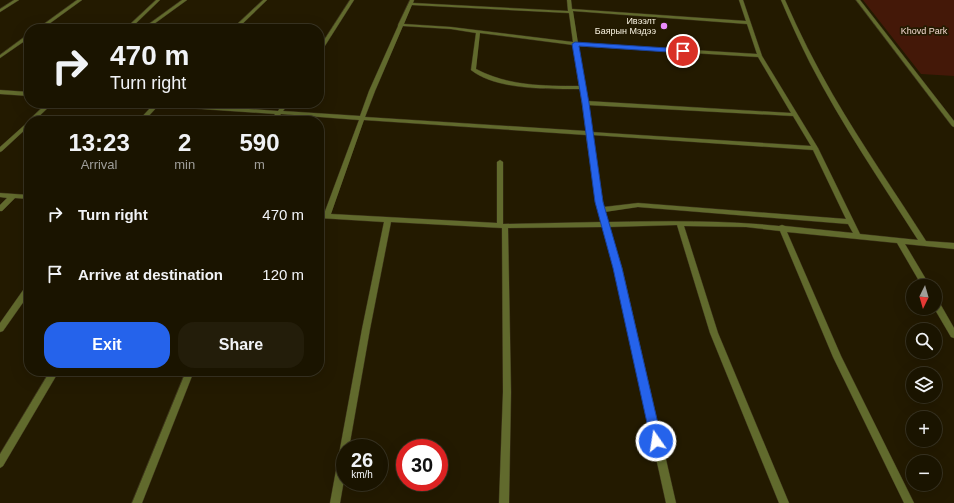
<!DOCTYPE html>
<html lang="en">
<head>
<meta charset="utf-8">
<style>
	:root { --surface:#1a1400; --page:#231d0a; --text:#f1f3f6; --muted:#9f9e99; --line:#383322; --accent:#2563eb }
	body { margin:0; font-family:Arial,sans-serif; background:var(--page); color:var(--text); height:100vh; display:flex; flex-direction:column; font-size:15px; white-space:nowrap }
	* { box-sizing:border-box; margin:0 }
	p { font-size:13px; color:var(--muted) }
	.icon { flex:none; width:22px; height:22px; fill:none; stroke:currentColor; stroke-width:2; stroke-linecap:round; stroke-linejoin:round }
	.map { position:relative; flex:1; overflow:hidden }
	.panel { position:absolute; left:24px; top:116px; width:300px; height:260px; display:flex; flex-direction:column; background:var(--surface); border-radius:16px; box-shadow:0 4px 16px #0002,0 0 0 1px var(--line) }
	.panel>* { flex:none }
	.guide { position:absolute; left:24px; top:24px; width:300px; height:84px; border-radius:16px; box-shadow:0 4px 16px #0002,0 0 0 1px var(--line); background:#1a1400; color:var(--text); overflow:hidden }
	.needle { width:26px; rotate:185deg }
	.buttons { position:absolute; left:906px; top:279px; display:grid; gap:8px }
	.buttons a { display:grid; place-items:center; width:36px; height:36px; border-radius:50%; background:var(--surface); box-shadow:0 4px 16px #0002,0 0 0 1px var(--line); font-size:20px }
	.speed { position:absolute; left:336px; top:439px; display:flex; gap:8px; font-size:20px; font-weight:700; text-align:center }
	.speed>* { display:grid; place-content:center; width:52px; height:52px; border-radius:50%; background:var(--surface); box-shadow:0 4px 16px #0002,0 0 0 1px var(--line); line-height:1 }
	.speed small { font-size:10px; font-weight:400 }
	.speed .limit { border:6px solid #d22; background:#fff; color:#111 }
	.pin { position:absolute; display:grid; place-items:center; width:34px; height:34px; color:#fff; margin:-17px; border:2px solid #fff; border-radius:50%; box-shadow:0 1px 4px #0007 }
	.me { position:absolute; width:44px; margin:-22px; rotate:347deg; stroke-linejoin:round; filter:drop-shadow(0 0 3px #0008) }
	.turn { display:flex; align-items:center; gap:14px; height:84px; padding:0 20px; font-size:18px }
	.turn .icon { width:52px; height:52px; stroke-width:2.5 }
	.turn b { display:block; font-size:28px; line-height:34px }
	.eta { display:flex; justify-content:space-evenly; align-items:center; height:68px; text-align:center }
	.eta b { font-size:24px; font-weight:800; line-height:28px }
	.action { display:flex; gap:8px; margin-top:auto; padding:8px 20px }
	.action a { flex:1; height:46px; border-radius:16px; background:var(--accent); color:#fff; font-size:16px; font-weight:800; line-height:46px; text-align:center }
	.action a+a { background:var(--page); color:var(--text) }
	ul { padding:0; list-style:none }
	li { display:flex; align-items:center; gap:12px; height:60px; padding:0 20px }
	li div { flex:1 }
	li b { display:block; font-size:15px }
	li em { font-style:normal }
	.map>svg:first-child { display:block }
</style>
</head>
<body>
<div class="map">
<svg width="954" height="503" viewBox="0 0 954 503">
	<rect width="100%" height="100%" fill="#231a00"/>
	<!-- green -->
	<polygon fill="#441808" points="863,0 954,0 954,76 921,74"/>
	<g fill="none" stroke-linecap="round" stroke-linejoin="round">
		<!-- minor casing -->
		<g stroke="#3d341b" stroke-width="1">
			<g id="minor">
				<polygon points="14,0 19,0 0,12 0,9"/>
				<polygon points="77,0 82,0 42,29 37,29"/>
				<polygon points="156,0 160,0 130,29 125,29"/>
				<polygon points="182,0 187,0 147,29 142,29"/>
				<polygon points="263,0 267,0 237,29 232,29"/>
				<polygon points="350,0 354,0 321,52 319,53 319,48"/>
				<path d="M410 0H414L413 3 568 11 567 0H571L572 9 746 21 739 0H743L762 56 818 148 860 234 918 240C881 182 842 125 810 63 800 43 790 21 781 0H785C799 32 815 64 833 95 862 145 895 192 926 241L954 243V249L905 244 930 286H922L897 243 787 232 841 356 914 503H904L833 357 780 231 746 227 684 226 718 333 789 503H779L710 333 677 225 609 227 622 268 676 503H666L614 268 603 227 508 228 511 392 509 503H499L503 392 502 228 391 222 370 329 349 448H345V474L340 503H330L362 329 384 222 319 218V214H324L359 120 281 114 276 121H270L275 114 158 106 144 121H138L152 106 133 105 130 103H161L278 111 283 103H289L283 111 360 116 369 91 398 26V25ZM412 5 569 13 573 42 451 27 404 24ZM573 11 747 24 757 54 578 43ZM403 26 451 29 476 33 471 70C496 90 548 89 580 89L586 131 365 117 375 91ZM480 33 573 45 579 86C543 86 508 86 476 69ZM578 46 758 57 791 113 587 101 586 88 584 87ZM587 105 793 116 811 146 591 132ZM364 120 586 135 596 202 601 222 503 224V162L500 160 497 162V223L331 214ZM592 135 813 150 846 219 638 203 604 207ZM638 207 848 224 853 233 785 226 782 225 779 226C722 220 665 221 608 222L605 212Z"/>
				<polygon points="856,0 860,0 954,121 954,127 952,126"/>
				<polygon points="27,35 29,35 29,38 0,58 0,55"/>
				<polygon points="0,90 29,92 29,96 0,94"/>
				<polygon points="47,103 53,103 34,121 29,121 29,126 2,151 0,152 0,147 29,121 29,120"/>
				<polygon points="0,193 29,195 29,199 15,198 2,211 0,211 0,205 7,198 0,197"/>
				<polygon points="29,285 29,294 3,331 0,332 0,323 26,286"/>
				<polygon points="935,299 938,300 954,328 954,338 951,337 934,308"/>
				<polygon points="50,371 59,371 3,466 0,468 0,454"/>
				<polygon points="186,371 194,371 142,503 132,503"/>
			</g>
		</g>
		<!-- minor -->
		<use href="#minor" fill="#616a2d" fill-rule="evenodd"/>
	</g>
	<!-- route -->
	<polygon fill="#2563eb" stroke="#184099" points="575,42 683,49 686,51 683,53 579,46 589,103 603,202 622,268 662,441 661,445 656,447 652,445 651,441 613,268 595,202 582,103 572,44"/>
	<!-- markers -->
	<circle fill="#ec8cfb" stroke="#231a00" stroke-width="1.5" cx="664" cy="26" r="4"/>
	<g text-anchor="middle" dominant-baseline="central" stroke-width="3.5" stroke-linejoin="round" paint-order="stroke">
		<!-- far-poi labels -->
		<g font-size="9" fill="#f9f3e1" stroke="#231a00" text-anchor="end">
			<text x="656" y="21">Ивээлт<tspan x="656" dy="10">Баярын Мэдээ</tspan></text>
		</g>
		<!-- far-park labels -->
		<g font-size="9" fill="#f5dad1" stroke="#231a00">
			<text x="924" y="31">Khovd Park</text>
		</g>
	</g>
</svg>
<div class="buttons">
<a><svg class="needle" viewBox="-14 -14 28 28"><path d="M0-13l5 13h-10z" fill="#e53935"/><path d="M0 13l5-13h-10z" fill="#9f9e99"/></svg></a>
<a><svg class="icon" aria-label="search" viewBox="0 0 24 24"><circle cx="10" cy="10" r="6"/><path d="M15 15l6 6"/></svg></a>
<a><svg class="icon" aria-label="layers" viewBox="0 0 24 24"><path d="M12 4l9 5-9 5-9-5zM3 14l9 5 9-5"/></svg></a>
<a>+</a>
<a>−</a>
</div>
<div class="speed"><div>26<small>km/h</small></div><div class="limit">30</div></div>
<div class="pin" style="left:683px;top:51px;background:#d93025"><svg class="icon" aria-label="arrive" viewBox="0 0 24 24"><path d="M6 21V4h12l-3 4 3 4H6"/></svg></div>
<svg class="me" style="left:656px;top:441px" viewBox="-20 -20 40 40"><circle r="17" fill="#2563eb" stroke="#fff" stroke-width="3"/><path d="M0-11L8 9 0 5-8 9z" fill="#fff"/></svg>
<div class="guide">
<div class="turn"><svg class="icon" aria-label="right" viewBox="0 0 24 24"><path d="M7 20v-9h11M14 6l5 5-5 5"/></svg><div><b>470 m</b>Turn right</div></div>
</div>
<section class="panel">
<div class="eta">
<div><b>13:23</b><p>Arrival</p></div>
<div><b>2</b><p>min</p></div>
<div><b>590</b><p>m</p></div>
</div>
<ul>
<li><svg class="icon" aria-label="right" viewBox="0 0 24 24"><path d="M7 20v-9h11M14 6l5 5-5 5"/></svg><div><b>Turn right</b></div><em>470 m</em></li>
<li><svg class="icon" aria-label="arrive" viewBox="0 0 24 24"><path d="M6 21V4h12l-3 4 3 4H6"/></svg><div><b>Arrive at destination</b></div><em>120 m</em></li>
</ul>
<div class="action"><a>Exit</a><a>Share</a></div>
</section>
</div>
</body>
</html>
